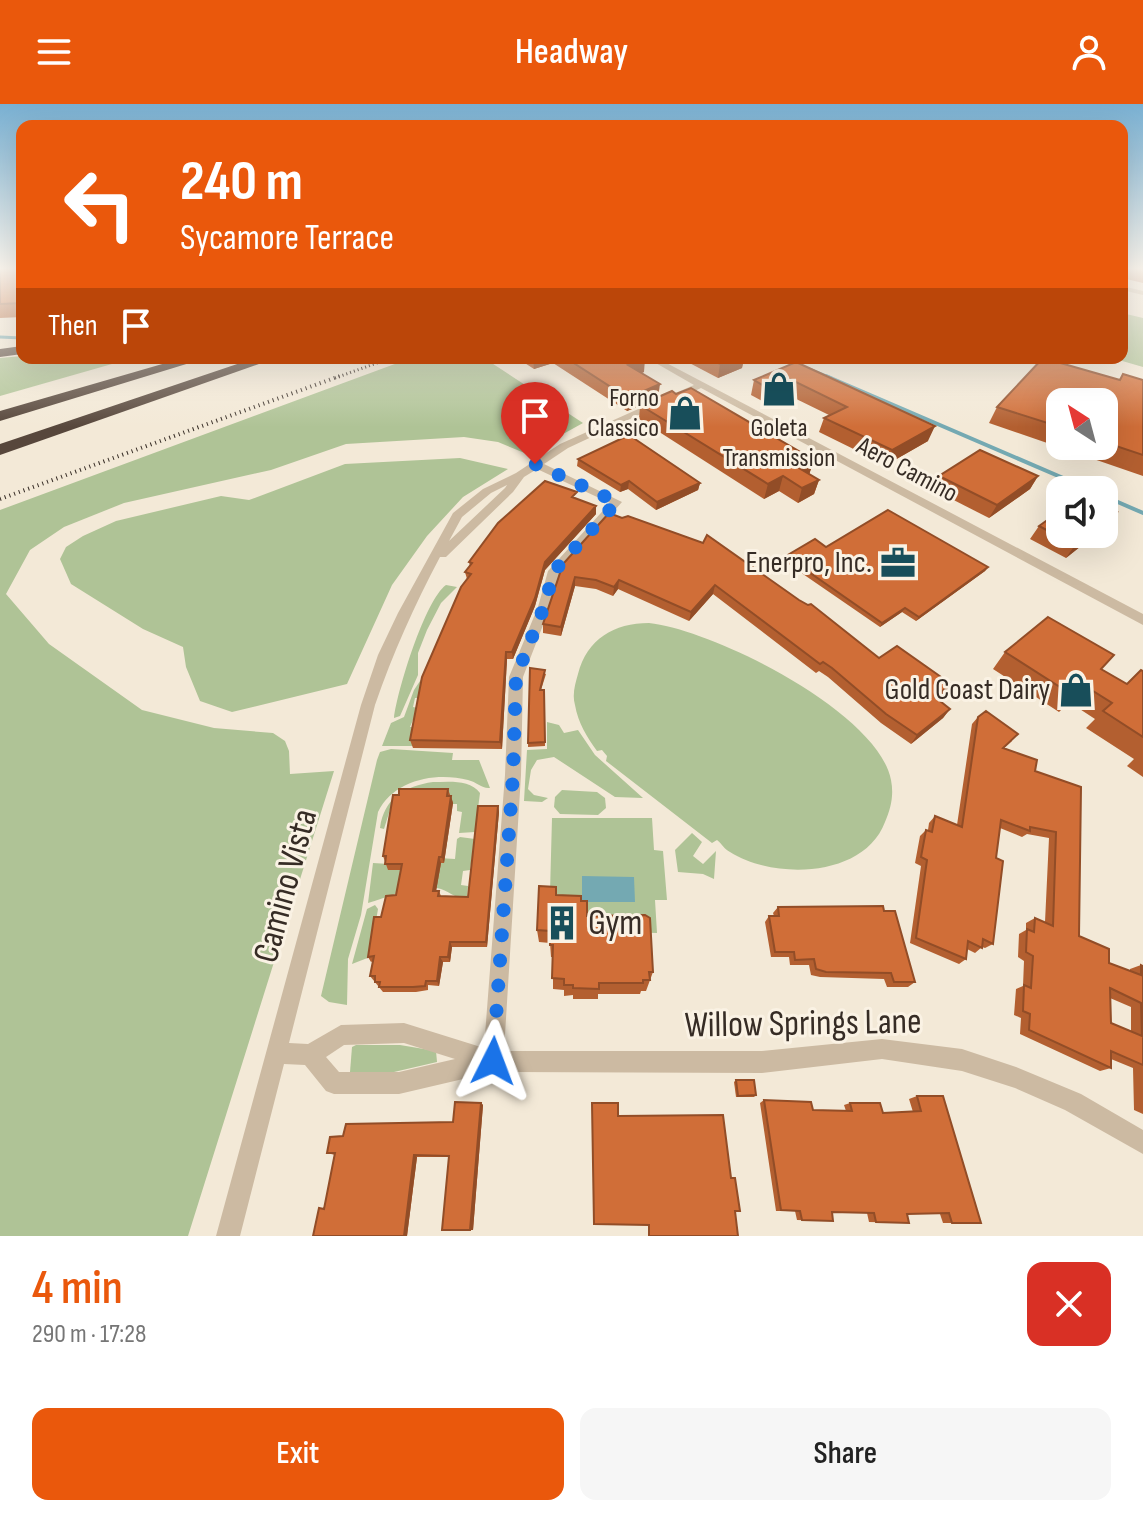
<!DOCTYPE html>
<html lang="en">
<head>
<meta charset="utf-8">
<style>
	:root { --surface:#fff; --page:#f6f6f6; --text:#222; --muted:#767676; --accent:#ea580c }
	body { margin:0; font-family:"Sofia Sans Condensed",sans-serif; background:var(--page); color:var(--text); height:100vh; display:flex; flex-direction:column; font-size:30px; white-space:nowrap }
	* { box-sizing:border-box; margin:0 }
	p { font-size:26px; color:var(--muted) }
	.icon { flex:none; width:44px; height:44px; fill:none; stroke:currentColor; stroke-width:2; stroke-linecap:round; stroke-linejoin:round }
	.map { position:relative; height:1132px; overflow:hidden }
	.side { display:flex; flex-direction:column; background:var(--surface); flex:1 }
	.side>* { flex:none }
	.top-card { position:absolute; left:16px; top:16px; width:1112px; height:244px; border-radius:16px; box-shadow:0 8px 32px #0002; background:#ea580c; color:#fff; overflow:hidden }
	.needle { width:52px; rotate:324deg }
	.fabs { position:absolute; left:1046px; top:284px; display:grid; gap:16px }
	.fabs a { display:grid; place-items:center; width:72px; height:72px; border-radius:16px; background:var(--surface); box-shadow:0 8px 32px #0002; font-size:40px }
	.pin { position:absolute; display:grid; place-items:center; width:68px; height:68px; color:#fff; margin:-82px -34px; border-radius:50% 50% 50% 0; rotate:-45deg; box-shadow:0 0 8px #0007 }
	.pin .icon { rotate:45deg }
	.me { position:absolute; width:88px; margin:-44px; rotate:3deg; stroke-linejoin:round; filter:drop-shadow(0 0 6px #0008) }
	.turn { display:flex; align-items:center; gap:28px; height:168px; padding:0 32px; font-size:36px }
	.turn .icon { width:104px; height:104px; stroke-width:2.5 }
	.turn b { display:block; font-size:56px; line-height:68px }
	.then { display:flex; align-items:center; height:76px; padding:0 32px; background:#0003; gap:16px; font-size:30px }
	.round { display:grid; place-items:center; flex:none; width:84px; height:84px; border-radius:16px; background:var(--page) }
	.overview { display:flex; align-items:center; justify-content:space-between; height:136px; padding:0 32px }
	h1 { font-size:48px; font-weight:600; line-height:60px; color:var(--accent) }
	.button { display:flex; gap:16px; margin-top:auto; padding:16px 32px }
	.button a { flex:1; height:92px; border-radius:16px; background:var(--accent); color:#fff; font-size:32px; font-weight:600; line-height:92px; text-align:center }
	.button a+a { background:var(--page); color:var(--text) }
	header { display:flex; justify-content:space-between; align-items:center; height:104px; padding:0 32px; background:var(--accent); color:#fff; font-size:36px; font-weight:600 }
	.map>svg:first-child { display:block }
</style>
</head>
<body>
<header><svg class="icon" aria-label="menu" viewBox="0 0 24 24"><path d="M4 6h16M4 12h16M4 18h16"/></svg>Headway<svg class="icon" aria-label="person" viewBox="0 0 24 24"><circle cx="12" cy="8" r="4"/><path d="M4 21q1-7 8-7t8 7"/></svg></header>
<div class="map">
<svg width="1143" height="1132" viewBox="0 0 1143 1132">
	<rect width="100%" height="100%" fill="#f3e9d7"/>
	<!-- green -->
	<g fill="#afc396">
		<polygon points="1122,209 1143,214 1143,263 1112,254 1122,254"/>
		<polygon points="22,252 22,254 133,254 0,292 0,254"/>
		<polygon points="411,254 484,254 583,319 527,350 498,338 464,333 346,340 271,366 124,399 64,423 30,446 6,490 49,540 142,606 214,624 273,629 285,637 289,647 290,670 334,667 188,1132 0,1132 0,406"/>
		<polygon points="460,354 508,365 463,393 427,432 392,481 347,580 232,608 200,597 186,563 183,543 143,525 71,480 60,455 66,443 83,432 116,417 221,392 249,396 345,360"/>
		<path d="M446 481 457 483 441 499 427 526 418 549V571L400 612 394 614C397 587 425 496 446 481Z"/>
		<path d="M649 519C714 526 878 608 891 676 894 691 891 704 885 718 864 774 774 776 730 748 724 745 723 741 717 736L712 739 606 657 607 652 602 646 597 647C587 633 578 619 575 601 572 591 575 580 578 570 587 535 614 519 649 519Z"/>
		<polygon points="422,574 422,594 415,594 413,603 418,604 410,623 418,623 414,642 382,642 391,619 404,613 414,586"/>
		<polygon points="547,618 559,621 564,629 578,626 595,651 643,694 615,693 554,653 537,656 531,666 528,685 534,691 548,694 542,698 524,697 527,646 547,645"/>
		<path d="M391 645 453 649 452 656H479L490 684C482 685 477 678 468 676 435 668 394 676 378 708L361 811 348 855 347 901 329 898 321 892 377 656 380 648Z"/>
		<path d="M433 678C449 678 470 675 480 689L475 728 459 729 462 708 457 707V700H448L392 699 384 725 380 724C384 694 405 682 433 678Z"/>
		<polygon points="562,686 597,688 605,694 606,704 598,711 560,710 554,703 555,693"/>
		<polygon points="552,714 652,714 654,746 663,747 667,796 655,796 657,829 549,826"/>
		<polygon points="692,729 702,738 693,752 703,760 716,747 714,775 703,770 678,768 675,746"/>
		<path d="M460 733 475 735 470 766 463 767 461 781 468 782 467 795C455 795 448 786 437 784 411 780 391 793 368 799L373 759 438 763 439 754 455 755 457 735Z"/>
		<polygon points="375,801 378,805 370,853 352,860 367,805"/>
		<polygon points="356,941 400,941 436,947 437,958 394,968 350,968 352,943"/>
	</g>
	<!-- water -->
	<polygon fill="#74a9b2" points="582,772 634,773 635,798 582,798"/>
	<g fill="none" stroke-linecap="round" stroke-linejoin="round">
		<!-- stream-far1 -->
		<g stroke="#74a9b2" stroke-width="3">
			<polyline points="0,233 22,234"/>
			<polyline points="783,254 800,261"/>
			<polyline points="809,265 831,274"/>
		</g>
		<!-- stream -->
		<g stroke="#74a9b2" stroke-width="4">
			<polyline points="826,272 1091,386"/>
			<polyline points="1104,392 1143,409"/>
		</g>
		<!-- street -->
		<g fill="#ccbaa2" fill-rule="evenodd">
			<polygon points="1122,182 1143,187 1143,191 1122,186"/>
			<polygon points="647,254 657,254 1143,510 1143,521 701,284 679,294 673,294 673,290 694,281"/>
			<path d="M654 298 662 300 568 344 544 360 622 398 560 468 550 503 523 573 521 671 504 947H762L882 935 962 945 1016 963 1081 990 1143 1026V1050L1065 1006 1015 984 962 967 882 955 762 969 493 968 399 990H334L326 987 305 961 284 960 240 1132H216L361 601 378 551 398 509 453 409 483 385 516 369 560 340ZM537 365 610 399 548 467 538 503 509 573 505 671 484 944 404 919 341 921 308 940 289 939 375 601C393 549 414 502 440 453H446L513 388 524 373ZM507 381 505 384 449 437 462 413 491 389ZM404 939 455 955 399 968H339L326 953 344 941Z"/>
		</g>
		<!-- highway -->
		<g fill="#57473c" fill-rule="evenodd">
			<polygon points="22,242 22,250 0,253 0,245"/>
			<polygon points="183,254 206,254 0,317 0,307"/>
			<polygon points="255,254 276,254 0,351 0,340"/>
		</g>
		<!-- rail-far1 -->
		<polyline stroke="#362c25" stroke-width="3" stroke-dasharray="1 3" stroke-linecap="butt" points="335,274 391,254"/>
		<!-- rail -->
		<polyline stroke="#362c25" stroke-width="4" stroke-dasharray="1 4" stroke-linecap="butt" points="0,395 340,272"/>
	</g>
	<!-- wall -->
	<g fill="#b35f30" fill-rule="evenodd">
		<polygon points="0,164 22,164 22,213 0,214"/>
		<polygon points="1123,164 1143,164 1143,179 1122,174"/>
		<polygon points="517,254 643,254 644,268 641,269 658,293 814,356 809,370 819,376 814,390 798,399 779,387 764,395 639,315 640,302 627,307 553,259 534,265"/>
		<polygon points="680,254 744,254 742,264 718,274"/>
		<polygon points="796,258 928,337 886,361 819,328 824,314 829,311 786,290 766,299 751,291 754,276"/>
		<path d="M1119 276H1143V372L989 319 997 303ZM1060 298H1104V342H1060Z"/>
		<polygon points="578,355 700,379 698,386 656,406 628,385 620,388 577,362"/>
		<polygon points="939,372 1038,372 1030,385 989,414 932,385"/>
		<polygon points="577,395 596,410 545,466 535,502 513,555 507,555 502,645 413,644 410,636 467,475 465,468 470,462 469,458"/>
		<polygon points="609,409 879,554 951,580 945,589 937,595 950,605 943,614 911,640 881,619 828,573 819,567 816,569 713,490 689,517 618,485 613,492 596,485 575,482 561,532 543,529 543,520"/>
		<polygon points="1039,422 1060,430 1096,430 1066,454 1030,435"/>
		<polygon points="826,443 988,463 985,467 916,517 902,508 880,523 784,457 786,452"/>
		<polygon points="1005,548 1101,565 1127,580 1143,567 1143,673 1127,662 1134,655 1086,624 1095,615 1069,598 1059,608 993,565"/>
		<polygon points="530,564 546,570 541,586 544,586 545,642 528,643"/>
		<path d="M978 613 1012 637 1004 644 1035 667 1081 683 1079 832 1109 859 1130 867V865L1141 861 1143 862V1010L1134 1006 1133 964 1111 955V964L1100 967 1020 930 1021 914 1014 911 1016 885 1023 882 1024 857 1018 853 1019 830 1026 826V819L1035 814 1045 818 1049 734 1027 730 1022 733 1000 724 996 754 993 840 985 844 982 843 975 849 967 845 966 855 959 860 910 839 921 762 915 759 920 732 926 726H928L929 719 935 712 957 721 972 620ZM1110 894 1131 903V927L1111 919Z"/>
		<polygon points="448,685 453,699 444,759 441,759 436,787 439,787 441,792 468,793 498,702 499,708 487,843 452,843 450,858 443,858 439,882 428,881 428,886 416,888 383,888 370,872 373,857 371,858 368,853 381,813 396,791 401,766 388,766 383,752"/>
		<polygon points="557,791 581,797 587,812 653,868 646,887 641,887 640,890 598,890 598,895 573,895 573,891 564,892 564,886 553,885 553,853 551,853 550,839 539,838 537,826"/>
		<polygon points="778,803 915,878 908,883 887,883 884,875 820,873 811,871 809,861 790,861 789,853 771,853 765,818 769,812 774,812 773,809"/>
		<polygon points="736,976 756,991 754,993 736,993 734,978"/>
		<polygon points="917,992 952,1119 943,1119 940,1110 907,1110 909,1119 869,1118 867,1109 832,1108 833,1117 797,1116 795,1107 776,1107 760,999 764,996 813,1006 846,1007 844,1001 850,999 883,1009 913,1008 909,995"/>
		<polygon points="481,999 483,1001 473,1126 449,1053 417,1053 407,1132 313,1132 324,1105 335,1051 327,1049 453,1018"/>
	</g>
	<!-- shaded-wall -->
	<g fill="#924d27">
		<polygon points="533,254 553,254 553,259 534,265"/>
		<polygon points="736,254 744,254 742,264 718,274 720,260"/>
		<polygon points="645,255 644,268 627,275 628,261"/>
		<polygon points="790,275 786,290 766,299 769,285"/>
		<polygon points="660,280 658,294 627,307 628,294"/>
		<polygon points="935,322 928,337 886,361 892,346"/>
		<polygon points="814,356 809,371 799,364"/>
		<polygon points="783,372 779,387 764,395 768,380"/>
		<polygon points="1038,372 1030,385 989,414 997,401"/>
		<polygon points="819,376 814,390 798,399 802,384"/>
		<polygon points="629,377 628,385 620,388 621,381"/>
		<polygon points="700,379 698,386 656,406 657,398"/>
		<polygon points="596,402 596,410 545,466 535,502 513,555 512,548 545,458"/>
		<polygon points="1117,408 1107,421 1104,423 1104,418"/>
		<polygon points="1089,430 1096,430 1066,454 1075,441"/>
		<polygon points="988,463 985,467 916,517 919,513"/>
		<polygon points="575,473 575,482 561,532 561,523"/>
		<polygon points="619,476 618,485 613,492 614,483"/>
		<polygon points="715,481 713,490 689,517 691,508"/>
		<polygon points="905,504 902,508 880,523 882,519"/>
		<polygon points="506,548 507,555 502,645 500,638"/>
		<polygon points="951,580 945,589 929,602 935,593"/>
		<polygon points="950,605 943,614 911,640 917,631"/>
		<polygon points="451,692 453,699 444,759 442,753"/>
		<polygon points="498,702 499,708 487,843 486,838"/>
		<polygon points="439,753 441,759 435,793 433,787"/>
		<polygon points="450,838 452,843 450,858 448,853"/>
		<polygon points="440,853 443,858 439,882 437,877"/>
		<polygon points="481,999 483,1001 473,1126 470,1126"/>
		<polygon points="414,1051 417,1053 407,1132 404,1132"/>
	</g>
	<!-- building -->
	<g fill="#d06e38" stroke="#924d27" stroke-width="2" fill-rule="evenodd">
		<polygon points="0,164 22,164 22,199 0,200"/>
		<polygon points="566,254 643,254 645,255 628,261 660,280 628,294"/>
		<polygon points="708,254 736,254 720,260"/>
		<polygon points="1043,254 1120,276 1123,270 1143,276 1143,351 1104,338 1104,298 1060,298 1060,323 997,303"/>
		<polygon points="796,258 935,322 892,346 824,314 847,303 790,275 769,285 754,276"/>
		<polygon points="691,284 814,356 799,364 819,376 802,384 783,372 768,380 640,301 672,287 676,290"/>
		<polygon points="629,331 700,379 657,398 629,377 621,381 578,355"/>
		<polygon points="980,346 1038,372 997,401 939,372"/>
		<polygon points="545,377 577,388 572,393 596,402 545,458 535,494 512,548 506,548 500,638 410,636 422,573 461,483 471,470 465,468 472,459 469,458 498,419"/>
		<polygon points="1104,402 1117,408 1104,418"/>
		<polygon points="888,406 988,463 919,513 905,504 882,519 786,452 815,435 826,443"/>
		<polygon points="1060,407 1060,430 1089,430 1075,441 1039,422"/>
		<polygon points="609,409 622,414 628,412 703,439 707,431 799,496 808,501 811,500 879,554 897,542 951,580 935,593 950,605 917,631 886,610 832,564 823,558 820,560 715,481 691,508 619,476 614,483 596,476 575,473 561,523 543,520 563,460"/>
		<polygon points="1048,513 1114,551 1101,565 1127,580 1141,566 1143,567 1143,633 1103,607 1112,599 1085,582 1074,592 1005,548"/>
		<polygon points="530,564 545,566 540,586 544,586 545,638 528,639"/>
		<path d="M986 607 1018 630 1003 644 1037 656 1035 667 1081 683 1079 832 1109 845V859L1141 871V861L1143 862V961L1111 947V964L1029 926 1030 910 1023 907 1024 881 1031 884 1033 852 1026 848 1027 825 1034 828 1035 814 1053 822 1056 728 1030 723V727L1001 716 996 754 1003 757 993 840 983 835 982 844 968 837 966 855 916 834 927 756 921 753 926 726 932 728 935 712 962 723 978 613ZM1110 884 1141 899 1142 932 1111 919Z"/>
		<polygon points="399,685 448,685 447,692 451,692 442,753 439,753 433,787 439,787 438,792 468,793 478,702 498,702 486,838 450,838 448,853 440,853 437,877 426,877 425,882 413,883 379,883 380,878 375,878 375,872 370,872 374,852 368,853 374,813 381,813 386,792 396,791 402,760 385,760 386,752 383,752 393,691 399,691"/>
		<polygon points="539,782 556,783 556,791 581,792 581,797 587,797 587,812 645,811 650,814 653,868 649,868 650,876 643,876 643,879 599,879 599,885 573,884 573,881 564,881 564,875 552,874 553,841 550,841 550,827 537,826"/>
		<polygon points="883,802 884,807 895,807 915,878 894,878 891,869 826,868 816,865 814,855 795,856 794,848 775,848 769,812 779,812 778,803"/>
		<polygon points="736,976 754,976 756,991 738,992"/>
		<polygon points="917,992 943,992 981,1119 952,1119 949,1109 907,1110 909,1119 876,1118 874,1109 832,1108 833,1117 802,1116 800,1107 781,1106 764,996 811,998 813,1006 852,1007 850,999 880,999 883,1009 921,1007"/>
		<polygon points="455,998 481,999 470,1126 442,1126 449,1052 414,1051 404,1132 313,1132 319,1104 324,1105 335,1049 327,1049 330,1033 343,1032 346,1020 453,1018"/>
		<polygon points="592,999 618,999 618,1012 723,1011 731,1074 735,1074 740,1107 735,1107 738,1132 649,1132 649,1121 594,1120"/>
	</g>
	<!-- sky -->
	<linearGradient id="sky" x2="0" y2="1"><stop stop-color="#79b0d2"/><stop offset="0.51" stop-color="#faf5ed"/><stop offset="1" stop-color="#faf5ed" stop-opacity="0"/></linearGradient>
	<rect width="1143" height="323" fill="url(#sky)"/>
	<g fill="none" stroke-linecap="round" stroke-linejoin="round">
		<!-- route -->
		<polyline stroke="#1a73e8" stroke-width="14" stroke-dasharray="0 25.2" points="493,957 513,671 516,573 544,503 554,467 617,398 535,360"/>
	</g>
	<!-- icons -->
	<defs>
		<g id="shop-bare" transform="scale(2.76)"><path d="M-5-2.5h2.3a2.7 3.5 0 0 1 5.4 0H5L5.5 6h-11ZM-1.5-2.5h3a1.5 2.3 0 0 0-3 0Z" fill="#184e5a" stroke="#faf2e4" stroke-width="2.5" paint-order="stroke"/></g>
		<g id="office-bare" transform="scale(2.76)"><path d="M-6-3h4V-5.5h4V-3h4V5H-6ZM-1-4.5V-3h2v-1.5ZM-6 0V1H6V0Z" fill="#184e5a" stroke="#faf2e4" stroke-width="2.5" paint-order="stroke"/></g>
		<g id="building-bare" transform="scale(2.76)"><path d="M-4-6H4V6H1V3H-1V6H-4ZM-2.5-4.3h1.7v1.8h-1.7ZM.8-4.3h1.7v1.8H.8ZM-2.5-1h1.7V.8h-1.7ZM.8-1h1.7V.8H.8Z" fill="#184e5a" stroke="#faf2e4" stroke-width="2.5" paint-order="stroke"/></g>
	</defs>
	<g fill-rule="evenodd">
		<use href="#shop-bare" x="779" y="285"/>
		<use href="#shop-bare" x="685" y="309"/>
		<use href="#office-bare" x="898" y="459"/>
		<use href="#shop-bare" x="1076" y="586"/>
		<use href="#building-bare" x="562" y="819"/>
	</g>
	<g text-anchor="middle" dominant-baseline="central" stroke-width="6" stroke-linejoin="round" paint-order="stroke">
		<!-- far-poi labels -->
		<g font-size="26" fill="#362c25" stroke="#faf2e4" text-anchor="end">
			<text x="659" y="294">Forno<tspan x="659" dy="30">Classico</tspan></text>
			<text x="779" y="324" text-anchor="middle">Goleta<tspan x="779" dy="30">Transmission</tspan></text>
		</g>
		<!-- far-street labels -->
		<g font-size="26" fill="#362c25" stroke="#faf2e4">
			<text transform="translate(907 366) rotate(28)">Aero Camino</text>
		</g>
		<!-- poi labels -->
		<g font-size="30" fill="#362c25" stroke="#faf2e4" text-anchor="end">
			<text x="872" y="459">Enerpro, Inc.</text>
			<text x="1050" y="586">Gold Coast Dairy</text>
		</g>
		<!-- near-street labels -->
		<g font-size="36" fill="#362c25" stroke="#faf2e4">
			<text transform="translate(286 782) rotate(-75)">Camino Vista</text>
			<text transform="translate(803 920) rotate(-1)">Willow Springs Lane</text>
		</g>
		<!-- near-poi labels -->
		<g font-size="36" fill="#362c25" stroke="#faf2e4" text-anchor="start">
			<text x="588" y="819">Gym</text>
		</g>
	</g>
</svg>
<div class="fabs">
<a><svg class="needle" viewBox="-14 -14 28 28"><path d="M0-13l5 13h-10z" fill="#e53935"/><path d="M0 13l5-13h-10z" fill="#767676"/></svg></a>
<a><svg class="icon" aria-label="sound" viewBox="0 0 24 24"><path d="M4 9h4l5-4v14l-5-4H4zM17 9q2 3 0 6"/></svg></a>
</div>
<div class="pin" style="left:535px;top:360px;background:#d93025"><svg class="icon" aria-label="arrive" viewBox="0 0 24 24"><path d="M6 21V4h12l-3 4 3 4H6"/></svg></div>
<svg class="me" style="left:493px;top:957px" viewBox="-20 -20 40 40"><path d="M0-17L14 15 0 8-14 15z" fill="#1a73e8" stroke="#fff" stroke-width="4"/></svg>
<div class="top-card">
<div class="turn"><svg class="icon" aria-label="left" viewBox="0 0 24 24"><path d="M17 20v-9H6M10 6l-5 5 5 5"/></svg><div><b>240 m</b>Sycamore Terrace</div></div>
<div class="then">Then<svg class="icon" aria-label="arrive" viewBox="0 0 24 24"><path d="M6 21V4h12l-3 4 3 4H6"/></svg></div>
</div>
</div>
<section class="side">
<div class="overview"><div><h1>4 min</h1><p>290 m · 17:28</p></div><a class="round" style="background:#d93025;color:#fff"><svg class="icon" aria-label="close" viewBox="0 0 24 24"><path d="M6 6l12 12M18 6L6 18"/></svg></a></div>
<div class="button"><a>Exit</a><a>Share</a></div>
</section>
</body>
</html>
